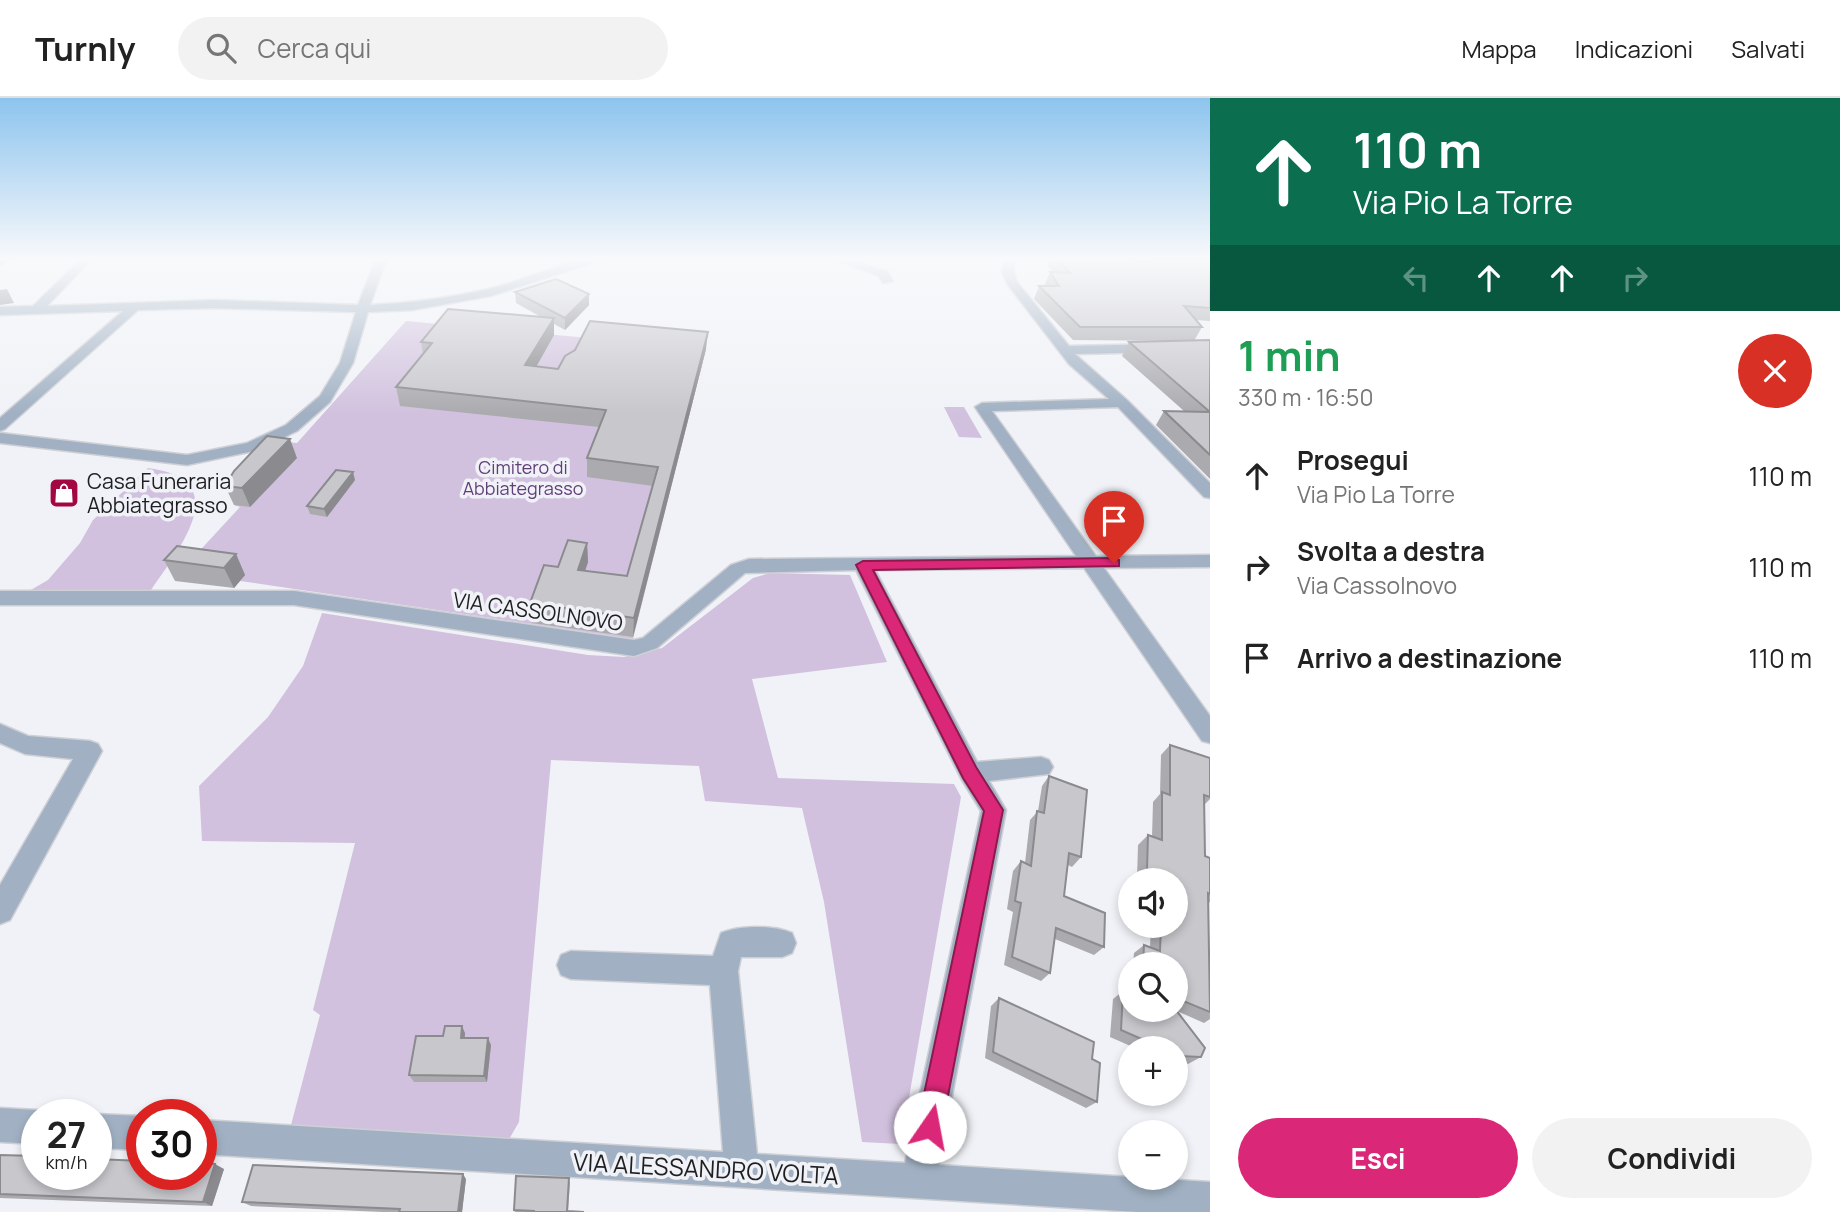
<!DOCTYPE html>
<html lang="it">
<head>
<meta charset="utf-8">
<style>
	:root { --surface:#fff; --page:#f2f2f2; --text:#222; --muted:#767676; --line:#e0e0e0; --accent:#db2777 }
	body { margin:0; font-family:Manrope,sans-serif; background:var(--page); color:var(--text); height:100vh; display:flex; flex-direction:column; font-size:26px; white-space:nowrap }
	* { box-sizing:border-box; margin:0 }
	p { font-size:23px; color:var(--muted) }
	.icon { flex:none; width:38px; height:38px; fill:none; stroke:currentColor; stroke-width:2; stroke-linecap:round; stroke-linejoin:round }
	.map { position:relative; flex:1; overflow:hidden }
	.details { display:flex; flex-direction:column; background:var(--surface); width:630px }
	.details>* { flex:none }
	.guide { background:#0b6e4f; color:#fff; overflow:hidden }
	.controls { position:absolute; left:1118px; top:770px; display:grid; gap:14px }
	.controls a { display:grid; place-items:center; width:70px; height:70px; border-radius:50%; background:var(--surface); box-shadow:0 4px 10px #0003; font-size:35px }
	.speed { position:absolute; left:21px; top:1001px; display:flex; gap:14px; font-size:35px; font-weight:700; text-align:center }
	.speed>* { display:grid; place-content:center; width:91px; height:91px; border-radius:50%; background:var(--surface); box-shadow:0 4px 10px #0003; line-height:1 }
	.speed small { font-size:18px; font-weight:400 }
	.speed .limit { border:10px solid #d22; background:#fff; color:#111 }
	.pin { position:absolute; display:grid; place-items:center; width:60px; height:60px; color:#fff; margin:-72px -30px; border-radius:50% 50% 50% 0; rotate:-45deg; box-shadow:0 0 7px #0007 }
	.pin .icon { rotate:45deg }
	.me { position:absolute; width:77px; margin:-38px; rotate:12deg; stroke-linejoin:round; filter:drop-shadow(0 0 5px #0008) }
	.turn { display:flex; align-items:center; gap:24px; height:147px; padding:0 28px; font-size:32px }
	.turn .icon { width:91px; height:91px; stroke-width:2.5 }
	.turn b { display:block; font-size:49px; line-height:60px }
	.lanes { display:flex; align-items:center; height:66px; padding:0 28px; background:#0003; justify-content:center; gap:35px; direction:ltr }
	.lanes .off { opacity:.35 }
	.round { display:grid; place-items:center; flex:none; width:74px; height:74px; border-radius:37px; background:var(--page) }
	.overview { display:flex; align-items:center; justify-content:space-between; height:119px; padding:0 28px }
	h1 { font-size:42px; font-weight:700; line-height:52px; color:#1e9e55 }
	.cta { display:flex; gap:14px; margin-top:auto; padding:14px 28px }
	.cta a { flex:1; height:80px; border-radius:42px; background:var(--accent); color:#fff; font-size:28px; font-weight:700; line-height:80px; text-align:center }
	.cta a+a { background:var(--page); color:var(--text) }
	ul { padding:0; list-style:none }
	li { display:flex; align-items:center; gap:21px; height:91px; padding:0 28px }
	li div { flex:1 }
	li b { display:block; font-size:26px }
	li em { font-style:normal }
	header { display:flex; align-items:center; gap:42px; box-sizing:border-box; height:98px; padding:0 35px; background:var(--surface); border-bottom:2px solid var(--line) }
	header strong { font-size:33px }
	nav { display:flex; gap:38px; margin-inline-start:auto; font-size:24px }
	.search { width:490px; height:63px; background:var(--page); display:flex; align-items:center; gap:18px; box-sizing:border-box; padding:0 24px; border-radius:38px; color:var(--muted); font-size:26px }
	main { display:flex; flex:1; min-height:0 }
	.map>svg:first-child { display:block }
</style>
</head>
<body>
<header>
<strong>Turnly</strong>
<div class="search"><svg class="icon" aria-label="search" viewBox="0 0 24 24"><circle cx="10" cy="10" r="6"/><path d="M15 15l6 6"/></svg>Cerca qui</div>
<nav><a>Mappa</a><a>Indicazioni</a><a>Salvati</a></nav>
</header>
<main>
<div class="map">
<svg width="1210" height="1114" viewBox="0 0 1210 1114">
	<rect width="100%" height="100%" fill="#f0f2f7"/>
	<!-- green -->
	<g fill="#d1c1de">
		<polygon points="406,223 706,251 633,541 240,483 234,490 180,474 240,409 234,407 286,344 297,345"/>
		<polygon points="944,309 964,309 982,340 959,339"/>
		<path d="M148 370C239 382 176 454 149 495L29 493 48 482 80 445 93 422Z"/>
		<polygon points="770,475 850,477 887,564 752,581 778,680 954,686 961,699 901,1046 862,1044 824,804 802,710 705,703 699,668 551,662 519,1024 508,1043 291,1027 320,917 313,912 355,745 202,743 199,688 268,619 303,568 322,515 588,557 624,559 662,550 753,480"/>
	</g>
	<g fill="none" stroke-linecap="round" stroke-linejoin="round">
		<!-- minor casing -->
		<g stroke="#ced0d5" stroke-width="3">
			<g id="minor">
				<path d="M376 160H387L370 207C410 205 449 200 488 191 528 182 567 160 608 160L491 198 412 212 368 214 353 265 330 304 297 333 258 352 187 367 0 345V335L187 357 247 345 286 327 320 298 340 265 356 214 215 210 138 212 5 331 0 333V320L123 213 0 217V209L33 208 79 163 88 165 47 208 215 202 358 207Z"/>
				<polygon points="831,160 848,160 888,174 893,183 883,185 879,178"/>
				<path d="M1004 160H1014V174L1017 184 1069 248 1210 245V253L1075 256 1127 302 1210 385V400L1204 399 1118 309 992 313 1096 458 1210 457V469L1104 470 1210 618V645L1202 643 1084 470 875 472 977 664 1041 659 1049 662 1053 669 1049 676 989 683 1006 712 939 1067 1210 1084V1114H1138L201 1056V1022L723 1054 710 887 571 881 561 877 557 867 561 857 571 853 713 858 721 835C740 827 773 827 792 835L796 845 792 855 782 859H741L738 873 757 1056 905 1065 981 713 962 682 856 472 745 475 657 550 634 558 294 507H0V493H294L634 542 643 540 731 467 749 461 1076 458 975 309 982 305 1109 301 1069 266 1008 187 1002 174Z"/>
				<polygon points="0,626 28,638 90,643 98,646 102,653 10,822 0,826 0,787 73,661 25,656 0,645"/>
				<polygon points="0,1010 37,1012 47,1017 37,1017 37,1046 0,1044"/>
				<polygon points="96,1016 142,1018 142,1052 96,1050"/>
			</g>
		</g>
		<!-- minor -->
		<use href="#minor" fill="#a1b1c3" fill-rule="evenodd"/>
	</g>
	<!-- wall -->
	<g fill="#ababaf">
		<polygon points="1050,160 1130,160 1133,163 1196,162 1194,160 1210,160 1210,223 1196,222 1202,229 1194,243 1210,242 1210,381 1156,327 1164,313 1184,313 1122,258 1129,244 1186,243 1073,242 1034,201 1039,188 1046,188 1045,186 1050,174 1053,174 1047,167"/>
		<polygon points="515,194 589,207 565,232 554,226 554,237 536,269 558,271 706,251 633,539 532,525 530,505 558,469 587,445 588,464 585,473 627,478 653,388 587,379 587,360 599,329 400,308 396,289 423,256 421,244 541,219 516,205"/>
		<polygon points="297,360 250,409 234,407 225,388"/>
		<polygon points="355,382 327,419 310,416 307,408"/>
		<polygon points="236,456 245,477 234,490 175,483 164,462"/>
		<polygon points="1170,647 1210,660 1210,701 1204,707 1205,758 1210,760 1210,804 1208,805 1210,921 1204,925 1177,913 1201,959 1188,966 1176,965 1176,950 1135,950 1110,939 1113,901 1123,893 1130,912 1176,912 1176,866 1133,866 1134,855 1144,847 1150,849 1151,828 1176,828 1176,782 1137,781 1138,747 1148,737 1152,739 1153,704 1160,696 1161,657"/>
		<polygon points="1049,678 1081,759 1072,769 1068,767 1064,798 1104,849 1094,857 1055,841 1050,875 1041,883 1004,867 1013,814 1007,811 1013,773 1021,763 1025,765 1030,722 1038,713 1042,688"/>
		<polygon points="999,900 1092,961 1097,1004 1086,1010 985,960 991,908"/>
		<polygon points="465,935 465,940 491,947 487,984 414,984 409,977 443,938"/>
		<polygon points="0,1057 224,1071 212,1108 0,1100"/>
		<polygon points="466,1081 462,1114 383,1114 251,1108 242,1104"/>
		<polygon points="570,1084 568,1113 584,1114 515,1114 514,1112"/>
	</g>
	<!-- shaded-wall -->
	<g fill="#8b8b8f">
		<polygon points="0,160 14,160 0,168"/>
		<polygon points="7,191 14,205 0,207 0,192"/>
		<polygon points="589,196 589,207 565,232 565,220"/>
		<polygon points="554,220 554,237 527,285 525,267"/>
		<polygon points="708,234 706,251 633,539 634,520"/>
		<polygon points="290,341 297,360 250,409 242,390"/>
		<polygon points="353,374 355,382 327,419 324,411"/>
		<polygon points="587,445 588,464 579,491 578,472"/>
		<polygon points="236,456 245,477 234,490 224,470"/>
		<polygon points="462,928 465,935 464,947 461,940"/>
		<polygon points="488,940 491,947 487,984 484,978"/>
		<polygon points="215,1066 224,1071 212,1108 203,1104"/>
		<polygon points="463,1076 466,1081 462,1114 458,1114"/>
	</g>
	<!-- building -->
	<g fill="#c7c7cc" stroke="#8b8b8f" stroke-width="2">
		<polygon points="1057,160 1130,160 1133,163 1210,162 1210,210 1184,208 1202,229 1080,229 1039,188 1059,188 1050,174 1070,175"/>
		<polygon points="556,181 589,196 565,220 515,194"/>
		<polygon points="448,211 554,220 525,267 558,271 565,258 575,252 590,223 708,234 634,520 530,505 544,467 558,469 568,442 587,445 578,472 627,478 658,369 587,360 606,312 396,289 432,245 421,244"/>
		<polygon points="1210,242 1210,357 1164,313 1210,314 1129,244"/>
		<polygon points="267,338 290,341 242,390 225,388 234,373"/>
		<polygon points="336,372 353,374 324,411 307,408"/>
		<polygon points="177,448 236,456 224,470 164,462"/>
		<polygon points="1170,647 1210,660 1210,699 1204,697 1205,758 1210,760 1210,796 1208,795 1210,914 1176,900 1176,866 1143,866 1144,847 1160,853 1161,828 1176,828 1176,782 1163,782 1163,778 1147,772 1148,737 1162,742 1162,694 1170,697"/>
		<polygon points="1049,678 1087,692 1081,759 1069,755 1064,798 1105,815 1104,849 1056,830 1050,875 1012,859 1021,805 1015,803 1021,763 1031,768 1037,713 1044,715"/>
		<polygon points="1123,893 1130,896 1130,912 1176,912 1205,950 1201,959 1179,958 1176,956 1176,950 1162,950 1121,932"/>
		<polygon points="999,900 1094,944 1092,961 1100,965 1097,1004 993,954"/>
		<polygon points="445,928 462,928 461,940 488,940 484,978 409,977 416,938 443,938"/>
		<polygon points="0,1057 37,1058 37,1076 96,1076 96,1061 142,1063 142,1076 201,1076 201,1065 215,1066 203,1104 0,1096"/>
		<polygon points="253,1067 463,1076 458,1114 399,1114 400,1111 242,1104"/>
		<polygon points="516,1078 569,1080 567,1113 584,1114 534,1114 534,1113 514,1112"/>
	</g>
	<!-- sky -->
	<linearGradient id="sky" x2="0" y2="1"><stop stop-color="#8dc4ee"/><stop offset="0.51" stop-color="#f8f9fb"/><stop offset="1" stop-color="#f8f9fb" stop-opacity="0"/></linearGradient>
	<rect width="1210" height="316" fill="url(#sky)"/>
	<!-- route -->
	<polygon fill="#db2777" stroke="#8e194d" stroke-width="2" points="1114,460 1119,462 1119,468 873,472 976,669 1003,712 942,1029 938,1038 930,1042 921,1038 917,1029 984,713 963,680 856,467 863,463"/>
	<!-- icons -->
	<defs>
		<g id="shop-square" transform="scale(1.575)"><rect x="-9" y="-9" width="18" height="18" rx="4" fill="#a20744" stroke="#f0f2f7"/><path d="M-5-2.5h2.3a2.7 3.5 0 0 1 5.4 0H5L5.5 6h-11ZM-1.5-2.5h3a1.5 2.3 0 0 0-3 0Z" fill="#fff"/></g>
	</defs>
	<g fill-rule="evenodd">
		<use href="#shop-square" x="64" y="395"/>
	</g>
	<g text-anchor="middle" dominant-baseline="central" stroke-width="7" stroke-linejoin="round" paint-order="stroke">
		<!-- far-park labels -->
		<g font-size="18" fill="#603f79" stroke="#f0f2f7">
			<text x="523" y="369">Cimitero di<tspan x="523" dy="21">Abbiategrasso</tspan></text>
		</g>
		<!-- poi labels -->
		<g font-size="21" fill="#1e1f21" stroke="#f0f2f7" text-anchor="start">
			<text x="87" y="383">Casa Funeraria<tspan x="87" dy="24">Abbiategrasso</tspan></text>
		</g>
		<!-- street labels -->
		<g font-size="21" fill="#1e1f21" stroke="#f0f2f7">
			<text transform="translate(538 513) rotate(8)">VIA CASSOLNOVO</text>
		</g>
		<!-- near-street labels -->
		<g font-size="24" fill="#1e1f21" stroke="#f0f2f7">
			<text transform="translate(706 1070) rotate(3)">VIA ALESSANDRO VOLTA</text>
		</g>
	</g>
</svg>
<div class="controls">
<a><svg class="icon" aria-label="sound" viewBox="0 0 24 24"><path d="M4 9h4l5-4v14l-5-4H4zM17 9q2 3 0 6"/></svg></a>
<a><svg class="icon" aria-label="search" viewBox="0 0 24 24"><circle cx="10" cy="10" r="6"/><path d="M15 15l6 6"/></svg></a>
<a>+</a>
<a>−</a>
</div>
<div class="speed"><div>27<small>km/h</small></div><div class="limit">30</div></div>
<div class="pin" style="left:1114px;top:465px;background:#d93025"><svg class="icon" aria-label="arrive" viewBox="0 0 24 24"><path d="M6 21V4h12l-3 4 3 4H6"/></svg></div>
<svg class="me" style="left:930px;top:1029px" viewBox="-20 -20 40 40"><circle r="19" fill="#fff"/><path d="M0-13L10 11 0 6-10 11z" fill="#db2777"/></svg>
</div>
<section class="details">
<div class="guide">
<div class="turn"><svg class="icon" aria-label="ahead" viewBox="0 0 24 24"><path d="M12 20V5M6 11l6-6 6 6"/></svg><div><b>110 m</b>Via Pio La Torre</div></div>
<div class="lanes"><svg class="icon off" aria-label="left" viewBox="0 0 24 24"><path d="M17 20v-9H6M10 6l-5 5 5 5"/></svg><svg class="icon" aria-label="ahead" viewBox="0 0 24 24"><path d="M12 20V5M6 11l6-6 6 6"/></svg><svg class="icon" aria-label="ahead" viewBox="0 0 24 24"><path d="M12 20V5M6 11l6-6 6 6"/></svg><svg class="icon off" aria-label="right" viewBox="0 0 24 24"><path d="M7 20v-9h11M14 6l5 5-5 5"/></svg></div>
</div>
<div class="overview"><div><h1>1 min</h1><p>330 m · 16:50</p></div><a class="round" style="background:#d93025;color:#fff"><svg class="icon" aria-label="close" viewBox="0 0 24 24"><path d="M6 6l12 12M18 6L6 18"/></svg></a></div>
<ul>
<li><svg class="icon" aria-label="ahead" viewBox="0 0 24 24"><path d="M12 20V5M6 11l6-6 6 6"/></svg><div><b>Prosegui</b><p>Via Pio La Torre</p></div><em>110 m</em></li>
<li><svg class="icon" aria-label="right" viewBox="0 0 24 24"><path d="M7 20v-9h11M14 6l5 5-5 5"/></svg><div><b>Svolta a destra</b><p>Via Cassolnovo</p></div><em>110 m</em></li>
<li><svg class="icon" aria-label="arrive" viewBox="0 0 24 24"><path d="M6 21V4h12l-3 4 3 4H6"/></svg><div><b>Arrivo a destinazione</b></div><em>110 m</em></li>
</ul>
<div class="cta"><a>Esci</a><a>Condividi</a></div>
</section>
</main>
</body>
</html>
